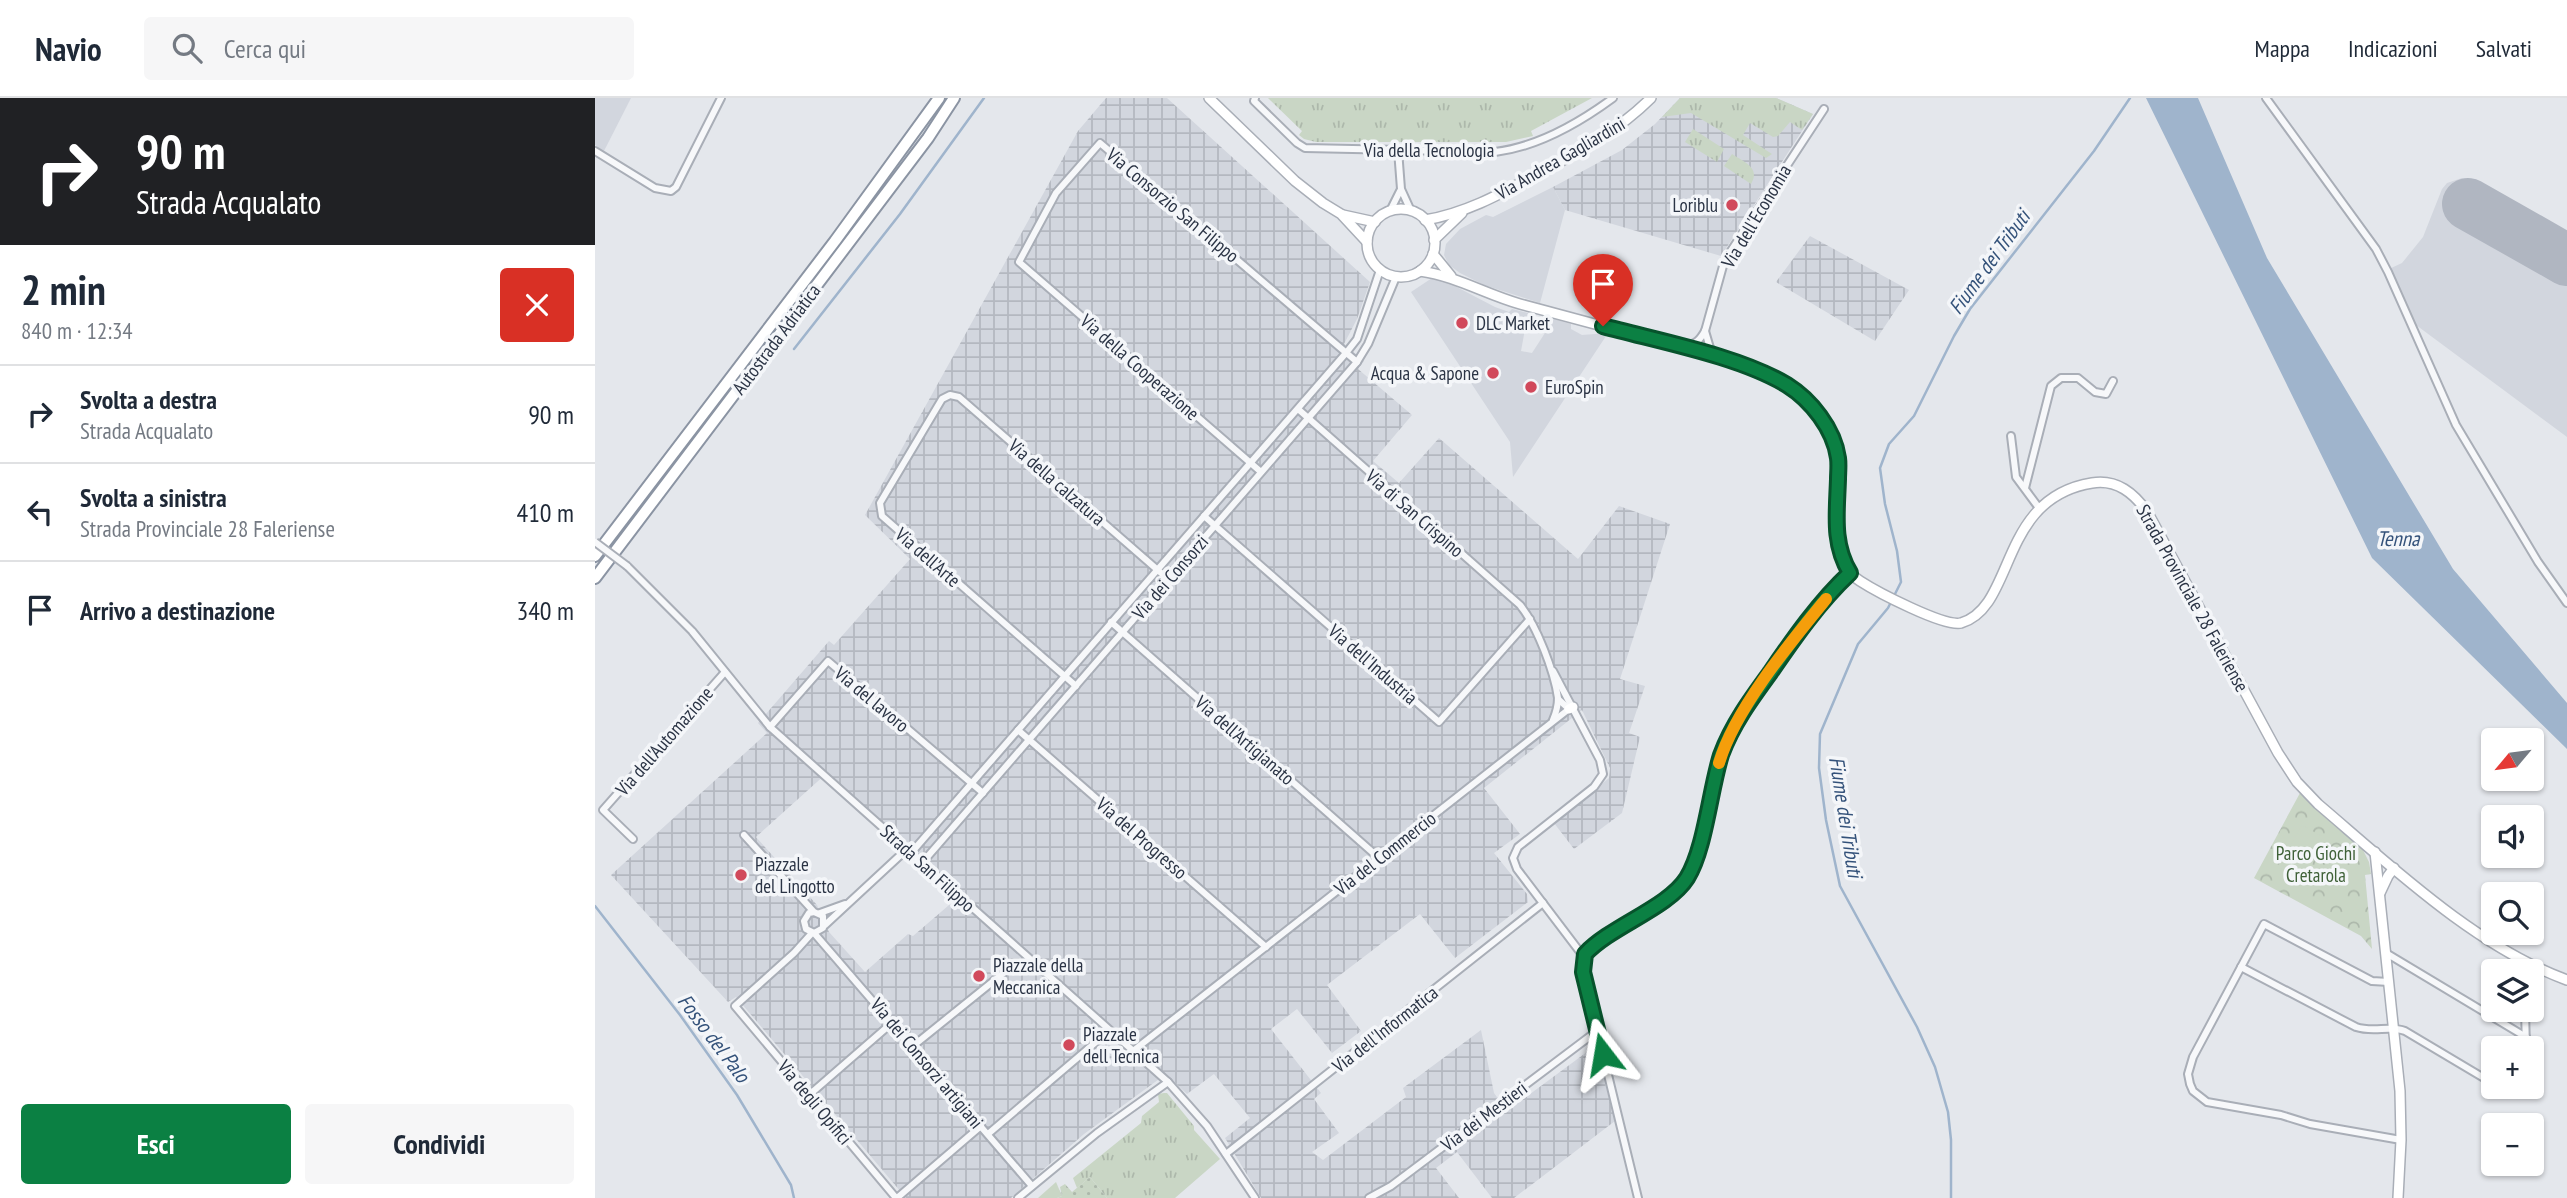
<!DOCTYPE html>
<html lang="it">
<head>
<meta charset="utf-8">
<style>
	:root { --surface:#fff; --page:#f6f6f7; --text:#1f2937; --muted:#747a83; --line:#e0e1e3; --accent:#0b8043 }
	body { margin:0; font-family:"PT Sans Narrow",sans-serif; background:var(--page); color:var(--text); height:100vh; display:flex; flex-direction:column; font-size:26px; white-space:nowrap }
	* { box-sizing:border-box; margin:0 }
	p { font-size:23px; color:var(--muted) }
	.icon { flex:none; width:38px; height:38px; fill:none; stroke:currentColor; stroke-width:2; stroke-linecap:round; stroke-linejoin:round }
	.map { position:relative; flex:1; overflow:hidden }
	.panel { display:flex; flex-direction:column; background:var(--surface); width:595px }
	.panel>* { flex:none }
	.hud { background:#202124; color:#fff; overflow:hidden }
	.needle { width:46px; rotate:241deg }
	.buttons { position:absolute; left:1886px; top:630px; display:grid; gap:14px }
	.buttons a { display:grid; place-items:center; width:63px; height:63px; border-radius:7px; background:var(--surface); box-shadow:0 2px 5px #0004; font-size:35px }
	.pin { position:absolute; display:grid; place-items:center; width:60px; height:60px; color:#fff; margin:-72px -30px; border-radius:50% 50% 50% 0; rotate:-45deg; box-shadow:0 0 7px #0007 }
	.pin .icon { rotate:45deg }
	.me { position:absolute; width:77px; margin:-38px; rotate:346deg; stroke-linejoin:round; filter:drop-shadow(0 0 5px #0008) }
	.turn { display:flex; align-items:center; gap:24px; height:147px; padding:0 21px; font-size:32px }
	.turn .icon { width:91px; height:91px; stroke-width:2.5 }
	.turn b { display:block; font-size:49px; line-height:60px }
	.round { display:grid; place-items:center; flex:none; width:74px; height:74px; border-radius:7px; background:var(--page) }
	.head { display:flex; align-items:center; justify-content:space-between; height:119px; padding:0 21px }
	h1 { font-size:42px; font-weight:800; line-height:52px }
	.primary-button { display:flex; gap:14px; margin-top:auto; padding:14px 21px }
	.primary-button a { flex:1; height:80px; border-radius:7px; background:var(--accent); color:#fff; font-size:28px; font-weight:800; line-height:80px; text-align:center }
	.primary-button a+a { background:var(--page); color:var(--text) }
	ul { padding:0; list-style:none }
	li { display:flex; align-items:center; gap:21px; height:98px; padding:0 21px; border-top:2px solid var(--line) }
	li div { flex:1 }
	li b { display:block; font-size:26px }
	li em { font-style:normal }
	header { display:flex; align-items:center; gap:42px; box-sizing:border-box; height:98px; padding:0 35px; background:var(--surface); border-bottom:2px solid var(--line) }
	header strong { font-size:33px }
	nav { display:flex; gap:38px; margin-inline-start:auto; font-size:24px }
	.search { width:490px; height:63px; background:var(--page); display:flex; align-items:center; gap:18px; box-sizing:border-box; padding:0 24px; border-radius:7px; color:var(--muted); font-size:26px }
	main { display:flex; flex:1; min-height:0 }
	.map>svg:first-child { display:block }
</style>
</head>
<body>
<header>
<strong>Navio</strong>
<div class="search"><svg class="icon" aria-label="search" viewBox="0 0 24 24"><circle cx="10" cy="10" r="6"/><path d="M15 15l6 6"/></svg>Cerca qui</div>
<nav><a>Mappa</a><a>Indicazioni</a><a>Salvati</a></nav>
</header>
<main>
<section class="panel">
<div class="hud">
<div class="turn"><svg class="icon" aria-label="right" viewBox="0 0 24 24"><path d="M7 20v-9h11M14 6l5 5-5 5"/></svg><div><b>90 m</b>Strada Acqualato</div></div>
</div>
<div class="head"><div><h1>2 min</h1><p>840 m · 12:34</p></div><a class="round" style="background:#d93025;color:#fff"><svg class="icon" aria-label="close" viewBox="0 0 24 24"><path d="M6 6l12 12M18 6L6 18"/></svg></a></div>
<ul>
<li><svg class="icon" aria-label="right" viewBox="0 0 24 24"><path d="M7 20v-9h11M14 6l5 5-5 5"/></svg><div><b>Svolta a destra</b><p>Strada Acqualato</p></div><em>90 m</em></li>
<li><svg class="icon" aria-label="left" viewBox="0 0 24 24"><path d="M17 20v-9H6M10 6l-5 5 5 5"/></svg><div><b>Svolta a sinistra</b><p>Strada Provinciale 28 Faleriense</p></div><em>410 m</em></li>
<li><svg class="icon" aria-label="arrive" viewBox="0 0 24 24"><path d="M6 21V4h12l-3 4 3 4H6"/></svg><div><b>Arrivo a destinazione</b></div><em>340 m</em></li>
</ul>
<div class="primary-button"><a>Esci</a><a>Condividi</a></div>
</section>
<div class="map">
<svg width="1972" height="1100" viewBox="0 0 1972 1100">
	<defs>
		<pattern id="industrial-grid" width="8" height="8" patternUnits="userSpaceOnUse" patternTransform="scale(1.75)"><rect width="8" height="8" fill="#d2d6de"/><path d="M0 4h8M4 0v8" fill="none" stroke="#b4b8c0"/></pattern>
		<pattern id="grass-tufts" width="24" height="20" patternUnits="userSpaceOnUse" patternTransform="scale(1.75)"><rect width="24" height="20" fill="#c9d6c5"/><path d="M3 7l-1-3M5 7V3M7 7l1-3M15 17l-1-3M17 17v-4M19 17l1-3" fill="none" stroke="#adb8ab"/></pattern>
		<pattern id="park-crowns" width="20" height="18" patternUnits="userSpaceOnUse" patternTransform="scale(1.75)"><rect width="20" height="18" fill="#c9d6c5"/><path d="M2 6a3 3 0 1 1 6 0M12 15a3 3 0 1 1 6 0" fill="none" stroke="#adb8ab"/></pattern>
		<pattern id="garden-dots" width="8" height="8" patternUnits="userSpaceOnUse" patternTransform="scale(1.75)"><rect width="8" height="8" fill="#c9d6c5"/><path d="M2 2h.1M6 6h.1" fill="none" stroke="#adb8ab" stroke-width="1.8" stroke-linecap="round"/></pattern>
	</defs>
	<rect width="100%" height="100%" fill="#e4e7ec"/>
	<!-- built -->
	<g fill="#d2d6de">
		<polygon points="0,0 36,0 9,53 0,47"/>
		<polygon points="1867,80 1881,85 1972,136 1972,339 1817,224 1794,171 1807,165 1828,139 1847,91 1852,85"/>
		<polygon points="958,89 970,112 945,205 889,187 865,175 854,167 849,157 851,146 865,131 891,117 898,119"/>
		<polygon points="837,180 854,185 900,209 914,214 917,211 933,215 926,253 937,255 959,221 976,226 976,231 987,237 1013,235 918,379 915,344 816,194"/>
	</g>
	<!-- industrial -->
	<g fill="url(#industrial-grid)" fill-rule="evenodd">
		<path d="M511 0H572L775 184 762 221 749 246 769 263 763 271 817 317 778 363 804 385 844 340 983 461 1024 408 1075 426 1025 581 1050 588 1034 635 1045 639 1027 715 979 751 959 725 1014 680 1015 670 987 612 889 690 925 736 899 755 932 796 933 804 860 860 825 816 732 887 766 933 737 955 702 911 676 931 726 995 719 1001 744 1035 717 1054 728 1062 811 999 808 990 886 932 899 995 912 1013 1000 948 1020 1023 919 1100H897L862 1054 841 1070 864 1100H666L630 1040 655 1020 619 976 592 996 571 976 489 1036 416 1100H311L141 899 133 904 16 777 172 635 163 625 234 543 239 547 315 461 270 417 483 33ZM232 675 368 795 318 838 313 836 270 874 234 834 222 807 161 739Z"/>
		<polygon points="1085,0 1181,0 1218,16 1126,158 970,112 958,89 1027,52 1060,26"/>
		<polygon points="1215,138 1314,192 1280,243 1181,184"/>
	</g>
	<!-- grass -->
	<g fill="url(#grass-tufts)">
		<polygon points="673,0 997,0 936,33 938,38 911,44 721,44 709,41 704,37 707,33"/>
		<polygon points="1085,0 1181,0 1218,16 1207,32 1195,24 1183,38 1178,39 1155,25 1148,37 1177,56 1171,60 1096,15 1067,19"/>
		<polygon points="1098,31 1129,51 1122,64 1090,44"/>
		<path d="M1137 56C1149 64 1166 70 1156 86L1129 68Z"/>
		<polygon points="569,995 572,995 599,1028 599,1032 625,1061 580,1100 512,1100 495,1079 482,1090 478,1080 546,1025 547,1018 564,1004 563,996"/>
		<polygon points="461,1084 467,1098 462,1100 443,1100"/>
	</g>
	<!-- park -->
	<polygon fill="url(#park-crowns)" points="1705,695 1767,750 1774,764 1776,776 1770,777 1777,851 1766,838 1659,780"/>
	<!-- garden -->
	<polygon fill="url(#garden-dots)" points="495,1079 512,1100 462,1100 467,1098 465,1089 470,1086 477,1094"/>
	<!-- pitch -->
	<polygon fill="#c9d6c5" points="1707,727 1728,739 1704,781 1683,769"/>
	<!-- water -->
	<polygon fill="#9fb4cc" points="1551,0 1603,0 1672,160 1858,471 1972,605 1972,651 1777,460"/>
	<g fill="none" stroke-linecap="round" stroke-linejoin="round">
		<!-- stream -->
		<g stroke="#9fb4cc" stroke-width="2.5">
			<polyline points="199,251 305,116 389,0"/>
			<polyline points="0,808 85,917 142,997 196,1087 199,1100"/>
			<polyline points="1356,1100 1356,1042 1353,1014 1340,969 1322,929 1245,788 1231,722 1224,670 1225,636 1263,546 1293,510 1306,484 1302,453 1290,406 1285,370 1294,346 1319,318 1359,238 1375,211 1499,53 1535,0"/>
		</g>
		<!-- runway -->
		<polyline stroke="#b0b6c1" stroke-width="52" points="1873,106 1972,162"/>
		<!-- street casing -->
		<g stroke="#a9aeb7" stroke-width="10">
			<g id="street">
				<path d="M660 0 659 3 702 45 710 50 900 54C942 49 984 25 1018 0"/>
				<polyline points="1671,0 1781,151 1793,174 1861,327 1943,464 1972,505"/>
				<polyline points="803,52 806,91 816,113"/>
				<polyline points="0,53 60,90 76,93 81,89 126,0"/>
				<polyline points="795,113 805,93"/>
				<polyline points="1110,233 1115,250 1122,257"/>
				<path d="M1090 248C1101 246 1105 242 1110 233L1128 168 1134 156 1229 11"/>
				<path d="M703 311 925 507C942 528 959 573 963 600 963 607 961 615 958 622"/>
				<polyline points="1416,338 1421,379 1444,410"/>
				<polyline points="666,374 424,164 461,95 505,45 762,264"/>
				<polyline points="1430,390 1456,288 1466,280 1483,280 1500,294 1511,296 1518,283"/>
				<polyline points="609,418 844,624 935,521"/>
				<polyline points="32,468 97,533 175,629 573,984 612,1028 660,1100"/>
				<polyline points="516,524 784,760"/>
				<polyline points="958,573 1005,662 1008,676 999,689 923,749 918,760 922,771 985,854 990,857"/>
				<polyline points="481,588 287,418 285,405 347,301 355,297 364,299 573,481"/>
				<polyline points="175,629 233,563 388,695"/>
				<polyline points="423,632 671,849"/>
				<polyline points="149,737 219,814 228,818 228,830 219,835 211,831 209,823 214,815 219,814"/>
				<polyline points="38,741 8,712 130,574"/>
				<polyline points="316,755 751,255 762,241 785,172"/>
				<polyline points="327,765 762,264 773,246 801,179"/>
				<polyline points="225,815 250,806"/>
				<polyline points="230,827 312,751"/>
				<polyline points="217,835 199,855 140,908 301,1100"/>
				<polyline points="219,835 437,1088"/>
				<polyline points="1791,855 1931,939"/>
				<path d="M1646 869 1761 929C1779 935 1794 927 1810 933L1899 986"/>
				<polyline points="1794,884 1777,883 1669,826 1598,959 1593,976 1595,986 1598,993 1612,1004 1686,1017 1715,1026 1806,1042"/>
				<polyline points="1930,912 1931,950"/>
				<polyline points="318,948 411,873"/>
				<polyline points="538,953 974,611 963,601"/>
				<polyline points="214,997 298,924"/>
				<polyline points="393,1036 501,944"/>
				<polyline points="631,1056 948,805"/>
				<polyline points="302,1100 386,1028"/>
				<polyline points="423,1100 502,1035 573,984"/>
				<polyline points="774,1100 796,1088 1002,933"/>
				<path d="M1043 1100 988 874 990 857C1016 828 1072 811 1092 780 1110 751 1115 692 1126 657 1137 625 1158 598 1178 571 1201 537 1225 503 1255 475"/>
			</g>
		</g>
		<!-- secondary casing -->
		<g stroke="#a9aeb7" stroke-width="12">
			<g id="secondary">
				<polyline points="614,0 700,83 728,105 746,116 772,144"/>
				<circle cx="806" cy="145" r="34"/>
				<polyline points="748,117 780,124"/>
				<path d="M830 122C872 115 907 95 944 75 984 54 1024 32 1056 0"/>
				<polyline points="839,142 867,115"/>
				<polyline points="838,156 856,178"/>
				<path d="M825 173C861 178 890 196 925 206 976 220 1027 233 1078 247 1116 257 1159 266 1192 287 1205 295 1218 308 1227 320 1234 331 1241 346 1243 359 1250 397 1224 456 1265 483 1282 494 1349 529 1366 525 1421 509 1403 400 1497 385 1522 381 1539 395 1553 415L1683 655 1702 684 1723 706C1796 768 1881 849 1972 882"/>
				<polyline points="974,611 978,609"/>
				<polyline points="1780,754 1805,993 1806,1042 1803,1100"/>
				<polyline points="1785,795 1793,778 1799,770"/>
			</g>
		</g>
		<!-- highway casing -->
		<g stroke="#8b94a3" stroke-width="14">
			<g id="highway">
				<polyline points="0,458 240,143 344,0"/>
				<polyline points="0,480 333,40 359,0"/>
			</g>
		</g>
		<!-- street -->
		<use href="#street" stroke="#f7f8fa" stroke-width="6"/>
		<!-- secondary -->
		<use href="#secondary" stroke="#fff" stroke-width="9"/>
		<!-- highway -->
		<use href="#highway" stroke="#fff" stroke-width="10"/>
		<!-- street-bridge casing -->
		<g stroke="#a9aeb7" stroke-width="10" stroke-linecap="butt">
			<polyline id="street-bridge" points="0,444 32,468"/>
		</g>
		<!-- street-bridge -->
		<use href="#street-bridge" stroke="#f7f8fa" stroke-width="6"/>
	</g>
	<g fill="none" stroke-linecap="round" stroke-linejoin="round">
		<!-- route casing -->
		<g stroke="#07532c" stroke-width="18">
			<path id="route" d="M1008 228C1063 243 1144 258 1192 287 1216 302 1239 331 1243 360 1244 367 1243 375 1243 381 1242 415 1237 445 1255 475 1224 504 1199 540 1175 575 1156 601 1137 627 1126 657 1115 692 1110 751 1092 780 1073 810 1016 828 990 856L988 874 1008 956"/>
		</g>
		<!-- route -->
		<use href="#route" stroke="#0b8043" stroke-width="12"/>
		<!-- slow -->
		<path stroke="#f59e0b" stroke-width="12" d="M1124 665C1140 611 1195 545 1231 501"/>
	</g>
	<!-- markers -->
	<g fill="#d1495b" stroke="#f4f6f9" stroke-width="2.5">
		<circle cx="1137" cy="107" r="7"/>
		<circle cx="867" cy="225" r="7"/>
		<circle cx="898" cy="275" r="7"/>
		<circle cx="936" cy="289" r="7"/>
		<circle cx="146" cy="777" r="7"/>
		<circle cx="384" cy="878" r="7"/>
		<circle cx="474" cy="947" r="7"/>
	</g>
	<g text-anchor="middle" dominant-baseline="central" stroke-width="7" stroke-linejoin="round" paint-order="stroke">
		<!-- street labels -->
		<g font-size="19" fill="#2b3445" stroke="#f4f6f9">
			<text x="834" y="52">Via della Tecnologia</text>
			<text transform="translate(965 60) rotate(-30)">Via Andrea Gagliardini</text>
			<text transform="translate(578 107) rotate(40)">Via Consorzio San Filippo</text>
			<text transform="translate(1161 118) rotate(-59)">Via dell'Economia</text>
			<text transform="translate(181 241) rotate(-53)">Autostrada Adriatica</text>
			<text transform="translate(545 269) rotate(41)">Via della Cooperazione</text>
			<text transform="translate(462 384) rotate(41)">Via della calzatura</text>
			<text transform="translate(820 415) rotate(41)">Via di San Crispino</text>
			<text transform="translate(333 459) rotate(41)">Via dell'Arte</text>
			<text transform="translate(575 479) rotate(-49)">Via dei Consorzi</text>
			<text transform="translate(1598 500) rotate(61)">Strada Provinciale 28 Faleriense</text>
			<text transform="translate(778 566) rotate(41)">Via dell'Industria</text>
			<text transform="translate(277 601) rotate(40)">Via del lavoro</text>
			<text transform="translate(650 642) rotate(41)">Via dell'Artigianato</text>
			<text transform="translate(69 643) rotate(-49)">Via dell'Automazione</text>
			<text transform="translate(547 740) rotate(41)">Via del Progresso</text>
			<text transform="translate(790 755) rotate(-38)">Via del Commercio</text>
			<text transform="translate(333 770) rotate(42)">Strada San Filippo</text>
			<text transform="translate(790 931) rotate(-38)">Via dell'Informatica</text>
			<text transform="translate(332 965) rotate(50)">Via dei Consorzi artigiani</text>
			<text transform="translate(220 1004) rotate(50)">Via degli Opifici</text>
			<text transform="translate(889 1018) rotate(-37)">Via dei Mestieri</text>
		</g>
		<!-- poi labels -->
		<g font-size="19" fill="#2b3445" stroke="#f4f6f9" text-anchor="start">
			<text x="1123" y="107" text-anchor="end">Loriblu</text>
			<text x="881" y="225">DLC Market</text>
			<text x="884" y="275" text-anchor="end">Acqua &amp; Sapone</text>
			<text x="950" y="289">EuroSpin</text>
			<text x="160" y="766">Piazzale<tspan x="160" dy="22">del Lingotto</tspan></text>
			<text x="398" y="867">Piazzale della<tspan x="398" dy="22">Meccanica</tspan></text>
			<text x="488" y="936">Piazzale<tspan x="488" dy="22">dell Tecnica</tspan></text>
		</g>
		<!-- park labels -->
		<g font-size="19" fill="#3f6138" stroke="#f4f6f9">
			<text x="1721" y="755">Parco Giochi<tspan x="1721" dy="22">Cretarola</tspan></text>
		</g>
		<!-- water labels -->
		<g font-size="21" font-style="italic" fill="#34527a" stroke="#f4f6f9">
			<text transform="translate(1394 164) rotate(-54)">Fiume dei Tributi</text>
			<text x="1803" y="440">Tenna</text>
			<text transform="translate(1251 719) rotate(81)">Fiume dei Tributi</text>
			<text transform="translate(119 940) rotate(53)">Fosso del Palo</text>
		</g>
	</g>
</svg>
<div class="buttons">
<a><svg class="needle" viewBox="-14 -14 28 28"><path d="M0-13l5 13h-10z" fill="#e53935"/><path d="M0 13l5-13h-10z" fill="#747a83"/></svg></a>
<a><svg class="icon" aria-label="sound" viewBox="0 0 24 24"><path d="M4 9h4l5-4v14l-5-4H4zM17 9q2 3 0 6"/></svg></a>
<a><svg class="icon" aria-label="search" viewBox="0 0 24 24"><circle cx="10" cy="10" r="6"/><path d="M15 15l6 6"/></svg></a>
<a><svg class="icon" aria-label="layers" viewBox="0 0 24 24"><path d="M12 4l9 5-9 5-9-5zM3 14l9 5 9-5"/></svg></a>
<a>+</a>
<a>−</a>
</div>
<div class="pin" style="left:1008px;top:228px;background:#d93025"><svg class="icon" aria-label="arrive" viewBox="0 0 24 24"><path d="M6 21V4h12l-3 4 3 4H6"/></svg></div>
<svg class="me" style="left:1008px;top:956px" viewBox="-20 -20 40 40"><path d="M0-17L14 15 0 8-14 15z" fill="#0b8043" stroke="#fff" stroke-width="4"/></svg>
</div>
</main>
</body>
</html>
